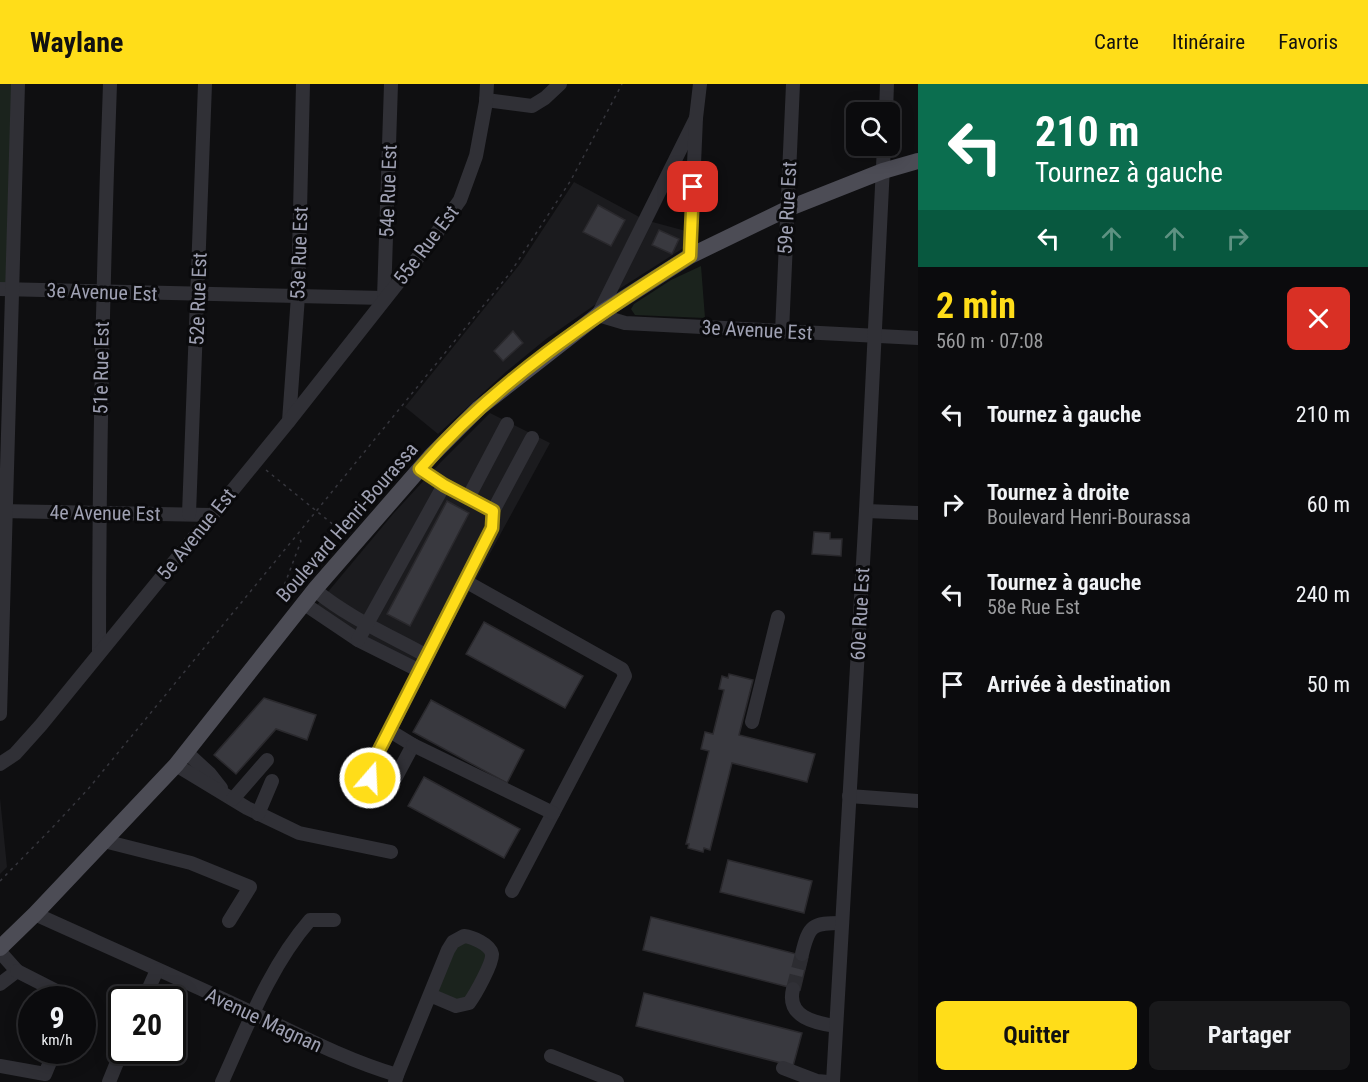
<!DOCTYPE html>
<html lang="fr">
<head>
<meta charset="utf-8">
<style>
	:root { --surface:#0b0b0d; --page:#19191b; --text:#f1f3f6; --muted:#9a9b9d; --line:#2b2b2e; --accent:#ffdd19 }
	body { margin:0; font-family:"Roboto Condensed",sans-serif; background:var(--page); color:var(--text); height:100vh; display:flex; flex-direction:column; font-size:22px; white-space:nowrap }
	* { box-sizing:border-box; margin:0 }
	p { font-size:20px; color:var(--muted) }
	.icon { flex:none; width:33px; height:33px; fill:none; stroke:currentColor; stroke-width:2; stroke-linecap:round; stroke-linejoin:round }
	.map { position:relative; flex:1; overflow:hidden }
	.drawer { display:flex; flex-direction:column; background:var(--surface); width:450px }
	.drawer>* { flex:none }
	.guide { background:#0b6e4f; color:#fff; overflow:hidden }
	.fabs { position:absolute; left:846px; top:18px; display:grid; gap:12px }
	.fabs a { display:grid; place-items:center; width:54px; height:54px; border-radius:9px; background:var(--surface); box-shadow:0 3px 15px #0003,0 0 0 2px var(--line); font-size:30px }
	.speed { position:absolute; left:18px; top:902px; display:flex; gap:12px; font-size:30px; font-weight:700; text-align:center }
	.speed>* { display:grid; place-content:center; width:78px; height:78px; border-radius:50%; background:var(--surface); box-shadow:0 3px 15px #0003,0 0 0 2px var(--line); line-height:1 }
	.speed small { font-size:15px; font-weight:400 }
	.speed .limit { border:3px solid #111; border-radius:9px; background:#fff; color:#111 }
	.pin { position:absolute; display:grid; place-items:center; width:51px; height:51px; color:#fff; margin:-26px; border-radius:12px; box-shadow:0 3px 9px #0006 }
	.me { position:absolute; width:66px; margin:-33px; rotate:19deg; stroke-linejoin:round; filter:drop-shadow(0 0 4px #0008) }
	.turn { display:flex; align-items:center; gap:21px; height:126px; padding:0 18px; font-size:27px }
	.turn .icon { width:78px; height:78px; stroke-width:2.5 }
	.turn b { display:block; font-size:42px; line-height:51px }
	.lanes { display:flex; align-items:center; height:57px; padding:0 18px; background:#0003; justify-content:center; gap:30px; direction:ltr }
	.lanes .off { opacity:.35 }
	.round { display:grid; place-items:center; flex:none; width:63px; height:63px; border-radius:9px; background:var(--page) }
	.overview { display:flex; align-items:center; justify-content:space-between; height:102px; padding:0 18px }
	h1 { font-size:36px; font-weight:700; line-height:45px; color:var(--accent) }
	.primary-button { display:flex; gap:12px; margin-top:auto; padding:12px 18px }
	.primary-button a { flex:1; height:69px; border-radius:9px; background:var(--accent); color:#111; font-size:24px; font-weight:700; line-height:69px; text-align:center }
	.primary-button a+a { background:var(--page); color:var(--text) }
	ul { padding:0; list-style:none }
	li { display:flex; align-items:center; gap:18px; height:90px; padding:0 18px }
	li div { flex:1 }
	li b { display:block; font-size:22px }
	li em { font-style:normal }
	header { display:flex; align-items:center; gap:36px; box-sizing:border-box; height:84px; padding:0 30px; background:var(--accent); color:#111 }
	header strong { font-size:28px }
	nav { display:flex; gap:33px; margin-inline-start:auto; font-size:21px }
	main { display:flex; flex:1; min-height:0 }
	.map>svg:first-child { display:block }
</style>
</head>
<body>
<header>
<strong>Waylane</strong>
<nav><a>Carte</a><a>Itinéraire</a><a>Favoris</a></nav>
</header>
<main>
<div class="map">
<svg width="918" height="998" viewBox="0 0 918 998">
	<rect width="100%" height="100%" fill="#0f0f11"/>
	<!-- built -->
	<g fill="#1b1b1e">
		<polygon points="574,98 645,136 686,147 685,163 599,218 546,255 507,287 438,350 405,323 520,180"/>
		<polygon points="490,329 550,359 426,587 312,527 393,430 440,379"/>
		<polygon points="0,714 7,783 0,790"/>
	</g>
	<!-- green -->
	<g fill="#1b231d">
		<polygon points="0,0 18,0 12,205 0,205"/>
		<polygon points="701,182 705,234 635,231 631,225 634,220 671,196"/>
		<polygon points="458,854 489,864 469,919 430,911"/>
	</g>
	<!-- building -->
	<g fill="#39393f" stroke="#2a292d" stroke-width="1.5">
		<polygon points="598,121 625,136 611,162 583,148"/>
		<polygon points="659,146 679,155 672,170 652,161"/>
		<polygon points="513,247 523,259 503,277 494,267"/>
		<polygon points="447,417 469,429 410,542 387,530"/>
		<polygon points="814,448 830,449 830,455 842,455 841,472 812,470"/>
		<polygon points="484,538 583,592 565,624 466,570"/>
		<polygon points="729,590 753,596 739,651 815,670 807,698 732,679 710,766 704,764 703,768 688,764 689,760 686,760 709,667 701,665 705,648 713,650 724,606 719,605 722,592 728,594"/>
		<polygon points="264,614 316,631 307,656 276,645 236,690 214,671"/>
		<polygon points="431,616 524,666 507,699 413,648"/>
		<polygon points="424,693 520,745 504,774 408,722"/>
		<polygon points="728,776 812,797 804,829 720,808"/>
		<polygon points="651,833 808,873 800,906 643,866"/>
		<polygon points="644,909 802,949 793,982 636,942"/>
	</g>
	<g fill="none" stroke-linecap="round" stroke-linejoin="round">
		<!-- minor-tunnel -->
		<polyline stroke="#2c2c31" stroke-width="14" stroke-dasharray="14 7" stroke-linecap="butt" points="793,905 802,870"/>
		<!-- path -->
		<g stroke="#36363d" stroke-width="1.5" stroke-dasharray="3 4.5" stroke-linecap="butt">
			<polyline points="266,386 346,451"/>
			<polyline points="294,511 284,502 301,457 297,453"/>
			<polyline points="0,797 51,745 89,704 296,452 510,189 571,96 622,0"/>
		</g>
		<!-- minor -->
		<g stroke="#303036" stroke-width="14">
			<polyline points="486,16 532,22 545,14 560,0"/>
			<polyline points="886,28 887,0"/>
			<polyline points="696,34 598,231 625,239 918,254"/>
			<polyline points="690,172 696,34 700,0"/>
			<polyline points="0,205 384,214"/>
			<polyline points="384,214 391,0"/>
			<polyline points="782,248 793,0"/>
			<polyline points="289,337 298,212 303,0"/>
			<polyline points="444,401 493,427 532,354"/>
			<polyline points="468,414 507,340"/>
			<polyline points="0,427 211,431"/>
			<polyline points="866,427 918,429"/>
			<polyline points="189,430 205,0"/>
			<polyline points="465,497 622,585 625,592 512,807"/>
			<path d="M315 506C349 534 389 551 427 572"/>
			<polyline points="303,519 358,556 420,587 368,688 370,694 390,700 396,693 413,661 390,647"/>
			<polyline points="358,556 444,401 420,385"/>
			<path d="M99 568C99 379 103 189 110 0"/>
			<polyline points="420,587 492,444 493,427"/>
			<polyline points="0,630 18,0"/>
			<polyline points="752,638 778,533"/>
			<polyline points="413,661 553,729"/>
			<polyline points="186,668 210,690 221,704"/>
			<polyline points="0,680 15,670 41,641 289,337 431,157 460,116 476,72 486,18 487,0"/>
			<polyline points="176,681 247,724 299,749 391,768"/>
			<polyline points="849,712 918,717"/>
			<polyline points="233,715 267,676"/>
			<polyline points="258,730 272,697"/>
			<polyline points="104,757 191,779 250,803 229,837"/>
			<path d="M35 830C108 863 181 895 253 929 301 952 346 976 397 991"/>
			<polyline points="0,868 17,887 0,900"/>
			<path d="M802 870C809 841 812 839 842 839"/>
			<polyline points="17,887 72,915"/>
			<path d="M793 905C786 933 815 939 836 942"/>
			<polyline points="144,915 157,886"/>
			<polyline points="551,972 617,998"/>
			<polyline points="0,982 45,990 55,966"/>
			<polyline points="783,984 817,997 828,998"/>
			<polyline points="109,998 122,966"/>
			<path d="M222 998C247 943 270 882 310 836H334"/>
			<path d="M395 998 397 991 448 866 453 858 464 852C472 853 490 860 492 870 493 879 475 911 469 919L456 922 430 911"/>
			<polyline points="833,998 866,427 884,62"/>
		</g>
		<!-- major -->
		<polyline stroke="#4c4c55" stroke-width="16" points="0,864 35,830 176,681 316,504 431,372 479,324 598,231 690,172 787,125 883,87 918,77"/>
	</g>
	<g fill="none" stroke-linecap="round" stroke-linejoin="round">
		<!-- route casing -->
		<g stroke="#a69010" stroke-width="15">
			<path id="route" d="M370 694 368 688 492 444 493 427 444 401 420 385C495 298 593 233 690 172L693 103"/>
		</g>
		<!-- route -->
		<use href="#route" stroke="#ffdd19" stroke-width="10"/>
	</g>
	<g text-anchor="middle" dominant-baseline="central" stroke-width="6" stroke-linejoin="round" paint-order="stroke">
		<!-- street labels -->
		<g font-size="20" fill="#9fa1b3" stroke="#0a0a0c">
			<text transform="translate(388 107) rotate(-88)">54e Rue Est</text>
			<text transform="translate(787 124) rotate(-87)">59e Rue Est</text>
			<text transform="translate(426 161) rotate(-53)">55e Rue Est</text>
			<text transform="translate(299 169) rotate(-88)">53e Rue Est</text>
			<text transform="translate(102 208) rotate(2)">3e Avenue Est</text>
			<text transform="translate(198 215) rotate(-88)">52e Rue Est</text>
			<text transform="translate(757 246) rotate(3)">3e Avenue Est</text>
			<text transform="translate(101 284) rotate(-89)">51e Rue Est</text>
			<text transform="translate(105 429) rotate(1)">4e Avenue Est</text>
			<text transform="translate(347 438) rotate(-49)">Boulevard Henri-Bourassa</text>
			<text transform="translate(196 450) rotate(-51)">5e Avenue Est</text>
			<text transform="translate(860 530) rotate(-87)">60e Rue Est</text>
			<text transform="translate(264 936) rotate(25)">Avenue Magnan</text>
		</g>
	</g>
</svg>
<div class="fabs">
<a><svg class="icon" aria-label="search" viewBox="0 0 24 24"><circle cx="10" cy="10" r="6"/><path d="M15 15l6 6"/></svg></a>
</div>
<div class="speed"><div>9<small>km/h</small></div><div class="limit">20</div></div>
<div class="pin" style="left:693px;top:103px;background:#d93025"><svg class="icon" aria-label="arrive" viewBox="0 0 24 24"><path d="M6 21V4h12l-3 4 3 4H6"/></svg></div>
<svg class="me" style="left:370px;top:694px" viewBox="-20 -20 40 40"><circle r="17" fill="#ffdd19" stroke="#fff" stroke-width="3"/><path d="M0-11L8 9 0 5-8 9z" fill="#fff"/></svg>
</div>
<section class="drawer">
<div class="guide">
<div class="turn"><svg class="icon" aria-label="left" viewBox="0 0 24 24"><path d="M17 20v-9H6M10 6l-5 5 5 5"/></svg><div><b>210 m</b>Tournez à gauche</div></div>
<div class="lanes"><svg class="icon" aria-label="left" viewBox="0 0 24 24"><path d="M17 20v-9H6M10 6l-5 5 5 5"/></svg><svg class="icon off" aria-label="ahead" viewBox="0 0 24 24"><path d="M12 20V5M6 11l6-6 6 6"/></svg><svg class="icon off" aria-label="ahead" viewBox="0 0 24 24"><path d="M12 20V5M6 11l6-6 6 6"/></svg><svg class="icon off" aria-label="right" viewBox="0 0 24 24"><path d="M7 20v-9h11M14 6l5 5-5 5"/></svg></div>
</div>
<div class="overview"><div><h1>2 min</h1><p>560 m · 07:08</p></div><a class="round" style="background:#d93025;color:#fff"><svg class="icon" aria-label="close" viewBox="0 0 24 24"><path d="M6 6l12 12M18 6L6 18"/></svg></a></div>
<ul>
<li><svg class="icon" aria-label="left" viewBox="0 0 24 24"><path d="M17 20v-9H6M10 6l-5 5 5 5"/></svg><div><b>Tournez à gauche</b></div><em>210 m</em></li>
<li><svg class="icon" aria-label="right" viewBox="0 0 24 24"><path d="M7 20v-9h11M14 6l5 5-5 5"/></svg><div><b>Tournez à droite</b><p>Boulevard Henri-Bourassa</p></div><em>60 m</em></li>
<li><svg class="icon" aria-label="left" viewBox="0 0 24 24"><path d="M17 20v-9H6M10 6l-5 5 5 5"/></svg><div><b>Tournez à gauche</b><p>58e Rue Est</p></div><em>240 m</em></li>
<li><svg class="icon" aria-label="arrive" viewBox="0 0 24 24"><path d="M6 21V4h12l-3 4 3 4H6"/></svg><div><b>Arrivée à destination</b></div><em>50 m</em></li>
</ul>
<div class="primary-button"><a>Quitter</a><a>Partager</a></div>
</section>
</main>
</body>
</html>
